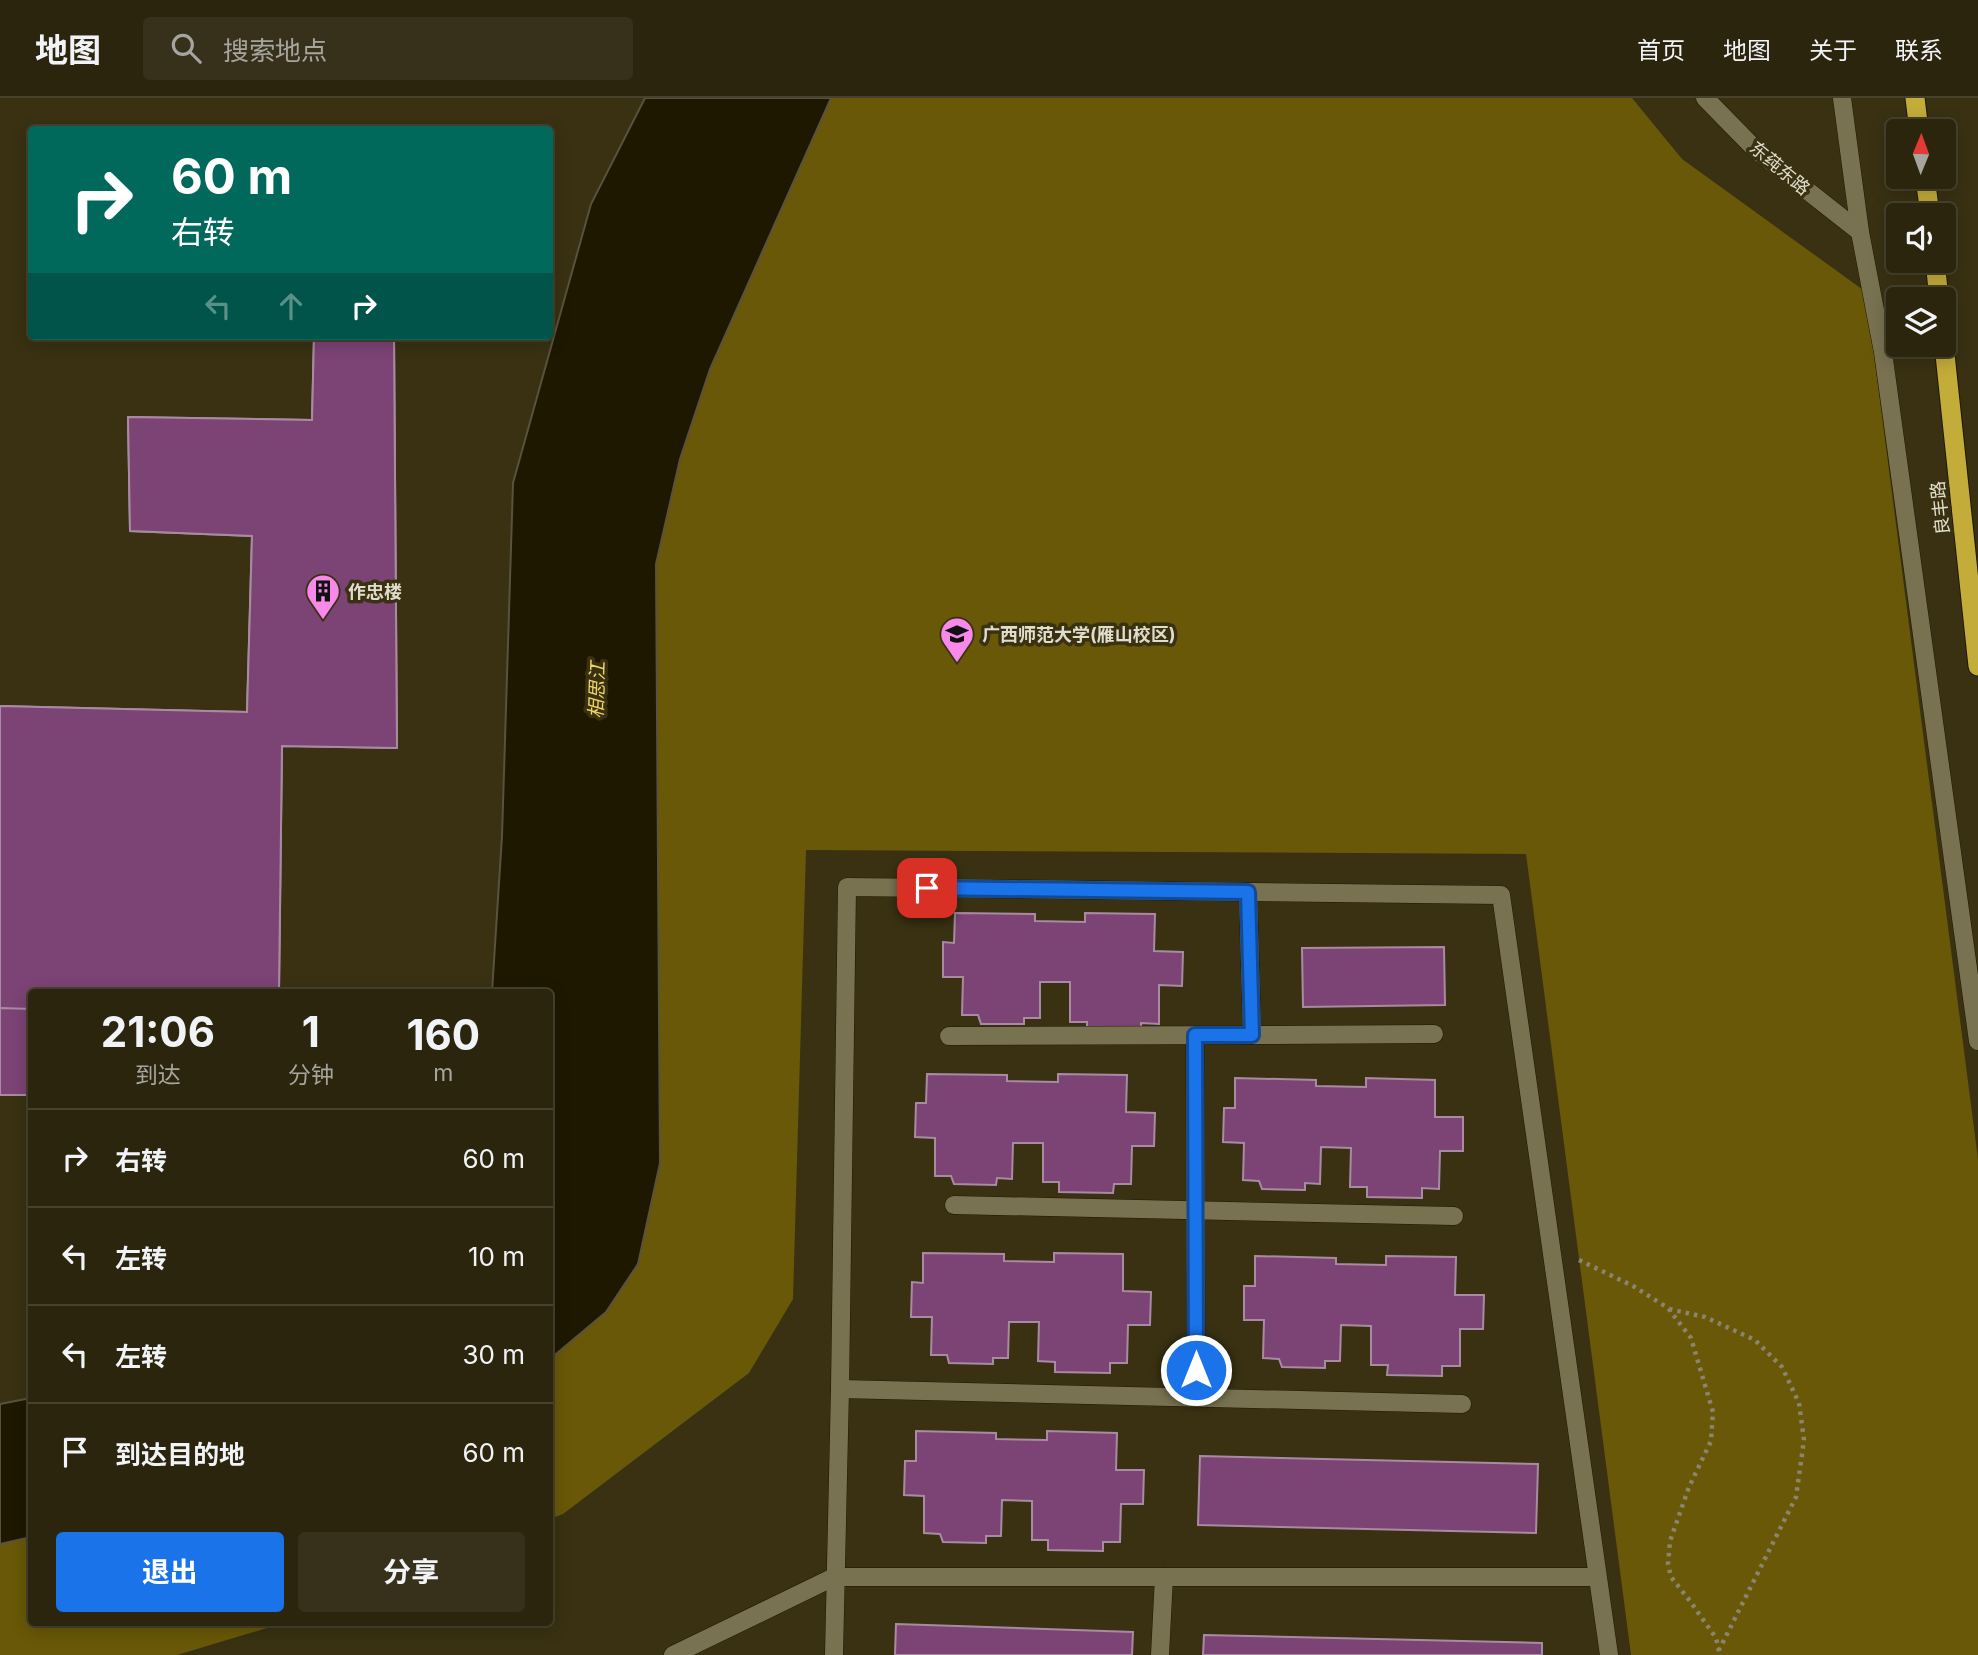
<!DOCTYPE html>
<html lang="zh">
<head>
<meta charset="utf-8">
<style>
	:root { --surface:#2b250e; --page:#37311c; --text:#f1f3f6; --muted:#a6a59e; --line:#47422e; --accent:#1a73e8 }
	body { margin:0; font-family:Inter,"Noto Sans SC",sans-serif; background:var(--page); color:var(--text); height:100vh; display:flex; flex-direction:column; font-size:26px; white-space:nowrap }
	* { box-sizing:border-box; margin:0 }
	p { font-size:23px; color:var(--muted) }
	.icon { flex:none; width:38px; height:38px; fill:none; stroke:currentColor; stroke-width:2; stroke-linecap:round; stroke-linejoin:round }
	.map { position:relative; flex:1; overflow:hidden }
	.sheet { position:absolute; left:28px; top:891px; width:525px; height:637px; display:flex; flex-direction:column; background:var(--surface); border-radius:7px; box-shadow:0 4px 18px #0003,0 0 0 2px var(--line) }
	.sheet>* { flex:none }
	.hud { position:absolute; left:28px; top:28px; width:525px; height:214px; border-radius:7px; box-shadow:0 4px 18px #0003,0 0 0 2px var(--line); background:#00695c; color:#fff; overflow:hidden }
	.needle { width:46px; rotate:1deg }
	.buttons { position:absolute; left:1886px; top:21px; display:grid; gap:14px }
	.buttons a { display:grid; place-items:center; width:70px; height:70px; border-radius:7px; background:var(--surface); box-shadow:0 4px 18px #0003,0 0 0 2px var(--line); font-size:35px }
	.pin { position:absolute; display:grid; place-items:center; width:60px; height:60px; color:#fff; margin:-30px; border-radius:14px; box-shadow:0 4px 10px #0006 }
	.me { position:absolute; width:77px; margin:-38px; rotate:0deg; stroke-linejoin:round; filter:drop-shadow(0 0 5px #0008) }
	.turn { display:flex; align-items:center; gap:24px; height:147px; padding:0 28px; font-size:32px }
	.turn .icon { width:91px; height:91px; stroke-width:2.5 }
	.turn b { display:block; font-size:49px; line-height:60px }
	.lanes { display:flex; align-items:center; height:66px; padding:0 28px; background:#0003; justify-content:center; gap:35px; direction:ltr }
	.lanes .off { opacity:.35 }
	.eta { display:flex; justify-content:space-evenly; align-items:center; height:119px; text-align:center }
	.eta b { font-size:42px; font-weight:700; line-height:49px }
	.cta { display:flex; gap:14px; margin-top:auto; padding:14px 28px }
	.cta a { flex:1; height:80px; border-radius:7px; background:var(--accent); color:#fff; font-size:28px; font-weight:700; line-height:80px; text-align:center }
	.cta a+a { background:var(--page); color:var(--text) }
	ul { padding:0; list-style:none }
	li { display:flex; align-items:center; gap:21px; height:98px; padding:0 28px; border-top:2px solid var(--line) }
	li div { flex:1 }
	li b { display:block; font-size:26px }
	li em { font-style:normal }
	header { display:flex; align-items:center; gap:42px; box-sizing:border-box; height:98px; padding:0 35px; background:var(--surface); border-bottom:2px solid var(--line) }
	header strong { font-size:33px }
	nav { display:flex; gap:38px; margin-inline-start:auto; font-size:24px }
	.search { width:490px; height:63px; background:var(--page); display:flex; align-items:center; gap:18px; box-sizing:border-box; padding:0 24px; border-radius:7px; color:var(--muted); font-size:26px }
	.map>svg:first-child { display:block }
</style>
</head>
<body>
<header>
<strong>地图</strong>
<div class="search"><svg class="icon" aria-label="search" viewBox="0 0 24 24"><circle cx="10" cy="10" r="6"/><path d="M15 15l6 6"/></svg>搜索地点</div>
<nav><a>首页</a><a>地图</a><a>关于</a><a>联系</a></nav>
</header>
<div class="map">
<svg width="1978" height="1557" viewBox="0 0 1978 1557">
	<rect width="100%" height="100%" fill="#393112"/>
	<!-- green -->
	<g fill="#685807">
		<polygon points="831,0 1632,0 1682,61 1866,194 1978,1061 1978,1557 1631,1557 1526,756 806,752 793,1201 749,1275 563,1416 550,1421 550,1261 555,1257 660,1065 656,466 680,361 710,271"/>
		<polygon points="31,1439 32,1524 287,1524 177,1557 0,1557 0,1446"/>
	</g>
	<!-- water -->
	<g fill="#1e1801" stroke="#58533e" stroke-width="2">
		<polygon points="645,0 831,0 710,271 680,361 656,466 660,1065 638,1166 606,1214 550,1261 550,894 492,894 502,738 513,385 591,106"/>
		<polygon points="31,1300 31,1439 0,1446 0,1306"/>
	</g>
	<!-- building -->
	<g fill="#7c4375" stroke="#a88ba3" stroke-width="2">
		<polygon points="314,238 394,238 397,650 282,648 279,894 201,894 204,699 0,695 0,608 247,614 252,438 130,433 128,319 312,322"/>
		<polygon points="314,238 394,238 397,650 282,648 279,894 32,894 32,997 0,997 0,608 247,614 252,438 130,433 128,319 312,322"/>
		<polygon points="955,815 1035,816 1035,823 1085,824 1085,815 1155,816 1154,853 1183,854 1182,888 1159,887 1159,926 1141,925 1141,935 1087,934 1087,924 1070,924 1070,884 1040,884 1040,920 1024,920 1024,926 981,926 978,917 962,917 963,879 943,879 943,844 954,845"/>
		<polygon points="1444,849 1445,907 1303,909 1302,850"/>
		<polygon points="0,910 32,911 32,997 0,997"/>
		<polygon points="927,976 1007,977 1007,983 1058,984 1058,976 1127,977 1126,1014 1155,1015 1154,1048 1132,1048 1131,1086 1114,1086 1113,1095 1059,1094 1059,1084 1043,1084 1043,1045 1013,1045 1012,1081 997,1080 996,1087 954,1086 951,1078 935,1078 935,1040 915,1039 916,1005 926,1005"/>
		<polygon points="1235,980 1316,982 1316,988 1366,989 1366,980 1435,982 1435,1019 1463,1019 1463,1053 1440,1053 1439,1091 1422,1090 1422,1100 1367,1099 1367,1089 1350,1089 1351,1050 1321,1049 1320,1086 1305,1085 1305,1092 1262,1091 1259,1083 1243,1082 1244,1045 1223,1044 1224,1010 1235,1010"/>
		<polygon points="923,1155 1004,1156 1004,1163 1054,1164 1054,1155 1123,1156 1123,1193 1151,1194 1150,1227 1128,1227 1127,1265 1110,1265 1110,1275 1055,1274 1055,1264 1038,1263 1039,1224 1009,1224 1008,1260 993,1260 993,1266 949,1265 947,1257 931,1257 932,1219 911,1219 912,1184 923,1185"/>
		<polygon points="1255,1158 1336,1160 1336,1166 1386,1167 1386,1158 1456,1159 1455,1197 1484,1197 1483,1231 1460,1231 1460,1268 1442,1268 1442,1278 1387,1277 1388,1267 1371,1267 1371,1228 1341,1227 1340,1263 1325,1263 1325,1270 1282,1269 1279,1261 1263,1260 1264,1222 1244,1222 1244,1188 1255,1188"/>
		<polygon points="916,1333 996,1335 996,1341 1047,1342 1047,1333 1117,1335 1116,1372 1144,1372 1143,1406 1121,1406 1120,1444 1103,1444 1103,1453 1048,1452 1048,1442 1032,1442 1032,1403 1002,1402 1001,1438 986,1438 986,1445 943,1444 940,1436 924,1435 924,1398 904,1397 905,1363 916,1363"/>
		<polygon points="1200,1358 1538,1366 1536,1435 1198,1427"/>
		<polygon points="896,1526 1133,1534 1132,1557 895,1557"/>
		<polygon points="1204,1537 1542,1545 1542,1557 1203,1557"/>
	</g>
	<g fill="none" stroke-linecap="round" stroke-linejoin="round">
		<!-- service casing -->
		<g stroke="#201900" stroke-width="19">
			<polyline id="service" points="834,1557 840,1291 847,789 1501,797 1609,1557"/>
		</g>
		<!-- minor casing -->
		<g stroke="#201900" stroke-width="19">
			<g id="minor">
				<polyline points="1705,0 1757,53 1860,134"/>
				<polyline points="1195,937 1196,1299"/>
				<polyline points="1252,937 1434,936"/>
				<polyline points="949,938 1252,937 1248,794"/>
				<polyline points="954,1107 1454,1118"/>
				<polyline points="840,1291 1462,1306"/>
				<polyline points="673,1557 834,1479 1597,1479"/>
				<polyline points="1160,1557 1164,1479"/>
			</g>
		</g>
		<!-- tertiary casing -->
		<g stroke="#201900" stroke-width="19">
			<polyline id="tertiary" points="1842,0 1860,134 1883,254 1978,943"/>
		</g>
		<!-- trunk casing -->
		<g stroke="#201900" stroke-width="21">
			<g id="trunk">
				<polyline points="1915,0 1919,33"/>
				<polyline points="1925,79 1930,117"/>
				<polyline points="1935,163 1939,201"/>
				<polyline points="1944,247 1978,568"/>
			</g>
		</g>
		<!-- path -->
		<g stroke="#8b856d" stroke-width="4.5" stroke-dasharray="3.5 5" stroke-linecap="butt">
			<polyline points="1579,1162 1633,1188 1668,1210 1691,1240 1713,1314 1711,1343 1689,1389 1670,1443 1668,1466 1671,1479 1690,1503 1716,1540 1720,1557"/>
			<polyline points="1669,1211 1705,1219 1755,1242 1782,1269 1799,1305 1804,1342 1796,1399 1719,1552"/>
		</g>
		<!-- service -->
		<use href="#service" stroke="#797251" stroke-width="18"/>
		<!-- minor -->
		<use href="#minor" stroke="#797251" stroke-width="18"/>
		<!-- tertiary -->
		<use href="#tertiary" stroke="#797251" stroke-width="18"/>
		<!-- trunk -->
		<use href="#trunk" stroke="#c4ac3a" stroke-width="19"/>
	</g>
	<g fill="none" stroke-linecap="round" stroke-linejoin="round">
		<!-- route casing -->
		<g stroke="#114b97" stroke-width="18">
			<polyline id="route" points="927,790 1248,794 1252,937 1195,937 1196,1272"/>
		</g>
		<!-- route -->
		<use href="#route" stroke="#1a73e8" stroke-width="12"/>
	</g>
	<!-- icons -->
	<defs>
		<g id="building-pin" transform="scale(1.75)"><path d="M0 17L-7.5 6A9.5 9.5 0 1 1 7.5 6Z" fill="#f888ea" stroke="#393112"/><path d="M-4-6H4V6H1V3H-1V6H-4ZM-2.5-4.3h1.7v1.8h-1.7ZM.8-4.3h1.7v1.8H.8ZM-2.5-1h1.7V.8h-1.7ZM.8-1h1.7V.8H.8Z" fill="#111"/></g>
		<g id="university-pin" transform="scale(1.75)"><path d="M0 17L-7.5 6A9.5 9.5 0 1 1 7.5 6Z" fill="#f888ea" stroke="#393112"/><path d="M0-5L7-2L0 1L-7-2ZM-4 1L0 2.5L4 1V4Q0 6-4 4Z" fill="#111"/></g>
	</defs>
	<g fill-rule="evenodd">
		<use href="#building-pin" x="323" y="493"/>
		<use href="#university-pin" x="957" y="536"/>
	</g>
	<g text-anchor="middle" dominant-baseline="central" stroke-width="7" stroke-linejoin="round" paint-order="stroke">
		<!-- street labels -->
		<g font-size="18" fill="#e1ddcb" stroke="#393112">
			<text transform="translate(1780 70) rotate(40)">东莼东路</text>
			<text transform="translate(1940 410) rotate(-96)">良丰路</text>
		</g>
		<!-- poi labels -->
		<g font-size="18" font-weight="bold" fill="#e1ddcb" stroke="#393112" text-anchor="start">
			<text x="348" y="493">作忠楼</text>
			<text x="982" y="536">广西师范大学(雁山校区)</text>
		</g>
		<!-- water labels -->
		<g font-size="19" font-style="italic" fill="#efd566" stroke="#393112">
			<text transform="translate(597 592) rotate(-88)">相思江</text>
		</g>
	</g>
</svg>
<div class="buttons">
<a><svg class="needle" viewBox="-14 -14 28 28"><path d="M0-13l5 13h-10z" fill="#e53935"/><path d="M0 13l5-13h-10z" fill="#a6a59e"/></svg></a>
<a><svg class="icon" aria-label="sound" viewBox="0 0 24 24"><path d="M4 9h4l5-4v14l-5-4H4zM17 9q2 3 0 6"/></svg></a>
<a><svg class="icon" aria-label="layers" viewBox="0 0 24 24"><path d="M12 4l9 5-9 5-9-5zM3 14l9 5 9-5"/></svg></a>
</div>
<div class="pin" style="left:927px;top:790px;background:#d93025"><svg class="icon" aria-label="arrive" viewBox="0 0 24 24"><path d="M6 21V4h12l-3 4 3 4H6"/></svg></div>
<svg class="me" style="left:1196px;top:1272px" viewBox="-20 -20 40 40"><circle r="17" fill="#1a73e8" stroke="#fff" stroke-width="3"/><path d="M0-11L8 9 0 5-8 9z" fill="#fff"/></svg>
<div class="hud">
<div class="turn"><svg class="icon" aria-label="right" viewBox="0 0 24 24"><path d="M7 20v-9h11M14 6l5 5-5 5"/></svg><div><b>60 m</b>右转</div></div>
<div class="lanes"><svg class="icon off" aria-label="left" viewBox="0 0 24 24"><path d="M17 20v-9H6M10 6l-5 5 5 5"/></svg><svg class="icon off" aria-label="ahead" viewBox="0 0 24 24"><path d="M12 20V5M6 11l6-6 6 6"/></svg><svg class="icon" aria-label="right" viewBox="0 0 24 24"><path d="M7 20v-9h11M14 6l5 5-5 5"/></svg></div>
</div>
<section class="sheet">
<div class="eta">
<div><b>21:06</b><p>到达</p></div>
<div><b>1</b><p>分钟</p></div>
<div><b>160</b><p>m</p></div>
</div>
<ul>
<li><svg class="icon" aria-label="right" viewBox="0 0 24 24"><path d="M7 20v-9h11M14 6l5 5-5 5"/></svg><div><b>右转</b></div><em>60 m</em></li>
<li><svg class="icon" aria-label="left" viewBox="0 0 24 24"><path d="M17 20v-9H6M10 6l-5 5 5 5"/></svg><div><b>左转</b></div><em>10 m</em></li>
<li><svg class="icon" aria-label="left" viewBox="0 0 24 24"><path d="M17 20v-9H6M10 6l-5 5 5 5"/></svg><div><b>左转</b></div><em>30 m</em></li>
<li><svg class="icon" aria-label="arrive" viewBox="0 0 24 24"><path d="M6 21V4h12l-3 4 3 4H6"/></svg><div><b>到达目的地</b></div><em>60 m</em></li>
</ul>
<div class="cta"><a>退出</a><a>分享</a></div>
</section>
</div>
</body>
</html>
